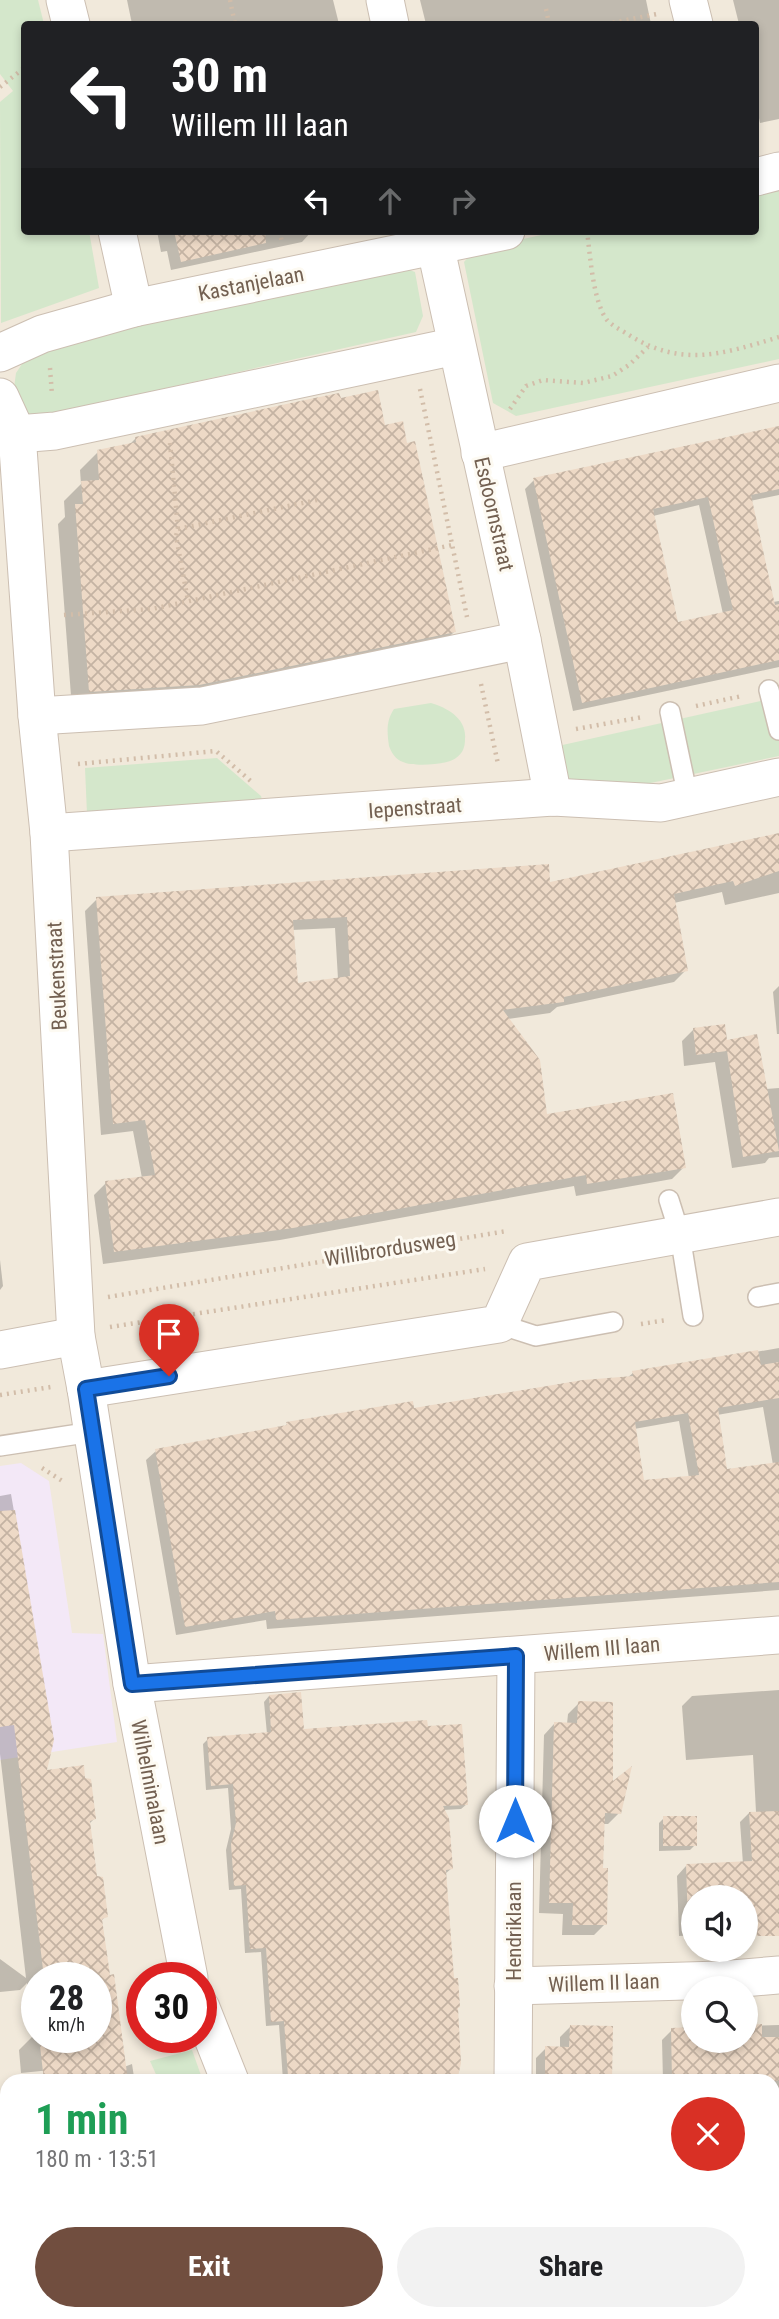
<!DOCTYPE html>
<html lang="en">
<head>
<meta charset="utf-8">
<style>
	:root { --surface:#fff; --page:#f2f2f2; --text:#202124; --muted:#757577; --accent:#714e3f }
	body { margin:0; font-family:"Roboto Condensed",sans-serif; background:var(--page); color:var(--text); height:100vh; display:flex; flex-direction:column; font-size:26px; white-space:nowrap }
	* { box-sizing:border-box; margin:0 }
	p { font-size:23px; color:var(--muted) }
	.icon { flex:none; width:38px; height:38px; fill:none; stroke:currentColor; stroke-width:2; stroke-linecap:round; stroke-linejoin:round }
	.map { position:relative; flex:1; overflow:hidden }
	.details { position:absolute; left:0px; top:2074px; width:780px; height:247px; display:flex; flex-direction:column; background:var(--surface); border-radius:21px 21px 0 0; box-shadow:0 4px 10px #0003 }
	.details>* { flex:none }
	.guide { position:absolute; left:21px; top:21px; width:738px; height:214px; border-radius:7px; box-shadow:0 4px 10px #0003; background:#202124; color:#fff; overflow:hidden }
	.buttons { position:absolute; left:681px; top:1885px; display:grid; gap:14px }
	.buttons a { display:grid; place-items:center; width:77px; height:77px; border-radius:50%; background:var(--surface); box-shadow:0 4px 10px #0003; font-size:35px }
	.speed { position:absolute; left:21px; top:1962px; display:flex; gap:14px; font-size:35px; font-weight:700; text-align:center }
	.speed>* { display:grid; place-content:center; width:91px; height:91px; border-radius:50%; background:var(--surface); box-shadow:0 4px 10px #0003; line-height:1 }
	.speed small { font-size:18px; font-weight:400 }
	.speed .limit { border:10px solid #d22; background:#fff; color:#111 }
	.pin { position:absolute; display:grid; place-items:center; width:60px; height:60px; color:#fff; margin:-72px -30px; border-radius:50% 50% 50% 0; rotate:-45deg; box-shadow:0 0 7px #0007 }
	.pin .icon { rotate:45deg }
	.me { position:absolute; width:77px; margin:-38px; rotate:0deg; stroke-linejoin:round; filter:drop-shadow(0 0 5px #0008) }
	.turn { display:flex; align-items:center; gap:24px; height:147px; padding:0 35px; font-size:32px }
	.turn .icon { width:91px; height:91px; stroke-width:2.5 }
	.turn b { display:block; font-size:49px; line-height:60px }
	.lanes { display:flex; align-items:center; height:66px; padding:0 35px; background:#0003; justify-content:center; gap:35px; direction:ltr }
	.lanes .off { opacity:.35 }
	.round { display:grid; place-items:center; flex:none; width:74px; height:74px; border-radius:37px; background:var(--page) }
	.overview { display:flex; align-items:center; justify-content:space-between; height:119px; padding:0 35px }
	h1 { font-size:42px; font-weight:700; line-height:52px; color:#1e9e55 }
	.primary-button { display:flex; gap:14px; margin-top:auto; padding:14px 35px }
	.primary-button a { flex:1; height:80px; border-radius:42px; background:var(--accent); color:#fff; font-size:28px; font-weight:700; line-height:80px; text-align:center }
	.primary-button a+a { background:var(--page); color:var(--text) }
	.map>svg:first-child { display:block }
</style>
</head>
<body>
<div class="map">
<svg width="779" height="2319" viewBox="0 0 779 2319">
	<defs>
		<pattern id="building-cross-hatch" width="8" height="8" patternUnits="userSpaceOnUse" patternTransform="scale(1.75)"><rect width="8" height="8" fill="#edd9c6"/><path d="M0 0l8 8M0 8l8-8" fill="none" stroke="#c4b3a3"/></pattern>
	</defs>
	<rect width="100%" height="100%" fill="#faf6ec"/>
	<!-- residential -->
	<path fill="#f1e9db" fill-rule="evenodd" d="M0 0H779V2319H0ZM24 24H756V231H24ZM693 1897H746V1950H693ZM37 1978H96V2037H37ZM142 1978H201V2037H142ZM693 1988H746V2040H693ZM7 2081H774V2314H7Z"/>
	<!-- education -->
	<polygon fill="#f3e8f7" points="21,1463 49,1481 72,1633 103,1634 117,1742 0,1760 0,1466"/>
	<!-- green -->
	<g fill="#d4e7cb">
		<polygon points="0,0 38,0 44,24 24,24 24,231 89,231 99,288 1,323 0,102 13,91 0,74"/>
		<polygon points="779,185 779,359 516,416 493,403 464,262 476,249 560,231 756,231 756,190"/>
		<polygon points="396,265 415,272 423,316 416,332 64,411 36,421 23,411 14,388 16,373 26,358 59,343"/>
		<polygon points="779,697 779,756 622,789 565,781 558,746"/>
		<path d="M431 703C448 708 467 719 465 739 465 747 463 753 456 758 447 765 413 767 403 762 396 760 391 752 389 746 387 732 386 721 394 709Z"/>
		<polygon points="217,758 261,796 262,800 87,814 85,768"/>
		<polygon points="192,2050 203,2081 159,2081 150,2061"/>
		<polygon points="178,2314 279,2314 278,2319 179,2319"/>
		<polygon points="568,2314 670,2314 758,2319 607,2319"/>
	</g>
	<!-- shadow -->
	<g fill="#0003" fill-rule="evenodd">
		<polygon points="127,0 333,0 339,24 132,24"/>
		<polygon points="420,0 646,0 651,24 662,21 663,24 426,24"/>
		<polygon points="733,0 779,0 779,119 760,123 756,104 756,24 739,24"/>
		<polygon points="157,231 312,231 302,242 171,270 167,251 161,252"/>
		<polygon points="339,400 384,427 454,632 436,650 72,709 58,524 65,517 64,501 81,484 80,470 98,452 129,445 136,438"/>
		<path d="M779 427V495L750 501 773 602 779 601V667L573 711 525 489 534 480ZM699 505 723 614 677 624 653 516Z"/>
		<path d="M779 835V893L725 905 722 892 674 903 686 970 674 982 557 1007 550 1013 508 1019 546 1116 684 1167 672 1179 576 1196 574 1186 280 1240 103 1264 94 1195 106 1183 142 1178 133 1131 101 1135 85 911 97 899 548 884ZM335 928 338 979 296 985 292 930Z"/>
		<polygon points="779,986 779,1034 777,1034 773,992"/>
		<polygon points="694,1029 725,1042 766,1089 779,1088 779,1157 769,1158 765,1163 732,1168 715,1062 684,1066 682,1041"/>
		<polygon points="0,1260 3,1286 0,1290"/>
		<path d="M779 1348V1590L267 1629 266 1620 176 1635 146 1460 156 1451 283 1428 287 1424 413 1410 627 1378 633 1373ZM763 1407 773 1465 725 1471 717 1415ZM679 1421 689 1478 643 1482 634 1429Z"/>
		<polygon points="11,1494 53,1739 45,1772 95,1818 89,1824 95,1877 106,1916 100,1922 96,1978 37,1978 37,1993 28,1994 27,1983 20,1990 0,1992 0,1959 26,1978 0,1754 0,1496"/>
		<polygon points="779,1690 779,1931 746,1933 746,1897 693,1897 693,1935 679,1936 677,1876 686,1866 743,1864 740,1822 750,1812 756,1812 753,1755 686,1760 682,1706 692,1696"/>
		<polygon points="269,1696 302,1731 467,1804 461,1809 443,1810 452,1868 445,1874 456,2009 455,2081 283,2080 279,2025 266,2026 261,1952 245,1953 241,1889 229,1890 226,1850 231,1829 228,1788 206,1790 203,1744 208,1739 267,1734 264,1702"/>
		<polygon points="579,1703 611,1784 619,1813 608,1824 602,1824 601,1870 605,1924 594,1935 562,1935 563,1914 539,1913 544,1735 554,1724 567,1724 568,1714"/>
		<polygon points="664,1818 695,1845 690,1850 659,1851 659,1823"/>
		<polygon points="779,2025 779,2261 774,2261 774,2081 663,2081 662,2040 672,2030 693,2029 693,2040 746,2040 746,2026"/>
		<polygon points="570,2027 603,2081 536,2081 536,2058 546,2048 560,2048 560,2037"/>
		<polygon points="37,2032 37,2037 96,2037 124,2067 132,2064 134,2077 153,2075 154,2081 52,2081 51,2070 21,2073 19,2050"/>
	</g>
	<!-- building -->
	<g fill="url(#building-cross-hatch)" fill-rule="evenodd">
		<polygon points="174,231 265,231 266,243 181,262"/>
		<polygon points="378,390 385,425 403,421 407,443 415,441 456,632 199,685 89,692 75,504 83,504 81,481 99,480 97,450 136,442 135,437 305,400 339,393 341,398"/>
		<path d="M779 426V489L751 495 775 605 779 604V660L582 703 533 478ZM708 497 733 610 678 622 653 509Z"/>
		<path d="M779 833V871L735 886 733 881 674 894 688 971 564 997V1002L503 1010 540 1060 547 1114 673 1093 686 1168 587 1184 586 1175 293 1228 114 1252 105 1181 155 1175 145 1120 113 1124 96 897 549 864 550 882ZM347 917 350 976 298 983 293 920Z"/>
		<polygon points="725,1024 727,1040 757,1034 779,1151 743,1157 727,1051 696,1055 693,1028"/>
		<path d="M758 1350 761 1365 779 1362V1398L718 1408 727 1469 779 1462V1582L276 1620 275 1611 185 1627 155 1449 287 1425 286 1422 413 1401 414 1408 583 1380 633 1376 632 1371ZM688 1413 699 1475 644 1480 635 1422Z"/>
		<polygon points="15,1510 54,1740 47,1770 84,1765 85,1778 91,1779 96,1819 90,1821 97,1876 103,1877 108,1917 102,1919 110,1975 114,1974 128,2081 44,2081 39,2037 96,2037 96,1978 44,1978 14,1725 0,1727 0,1511"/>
		<polygon points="301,1692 304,1729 427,1720 428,1726 462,1724 468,1805 443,1806 449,1818 453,1869 446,1870 454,1978 458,1978 460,2007 458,2008 461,2063 457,2081 307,2081 306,2075 288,2076 284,2021 271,2022 266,1948 250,1949 246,1885 234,1886 231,1844 236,1823 233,1784 211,1786 207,1737 271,1732 269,1695"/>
		<polygon points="578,1701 613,1702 613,1781 632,1766 621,1814 605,1813 603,1868 608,1868 607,1925 572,1925 573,1903 549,1903 554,1722 577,1723"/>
		<polygon points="779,1811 779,1936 757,1936 756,1923 746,1924 746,1897 693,1897 693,1926 688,1926 686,1864 752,1861 749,1812"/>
		<rect x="663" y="1816" width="34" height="30"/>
		<polygon points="762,2024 762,2037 779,2037 779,2081 672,2081 671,2028 693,2027 693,2040 746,2040 746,2025"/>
		<polygon points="570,2025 613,2026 612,2081 545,2081 545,2046 569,2047"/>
	</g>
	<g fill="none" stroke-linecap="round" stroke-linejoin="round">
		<!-- service casing -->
		<g stroke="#ccbfb2" stroke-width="22">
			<g id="service">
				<polyline points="769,690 779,730"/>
				<polyline points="670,712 688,797"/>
				<polyline points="669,1200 680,1235 693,1316"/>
				<polyline points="758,1297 779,1293"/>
				<polyline points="499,1324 536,1336 613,1322"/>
				<polyline points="0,1446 92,1432"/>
				<polyline points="0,2258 7,2257"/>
			</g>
		</g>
		<!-- minor casing -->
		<g stroke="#ccbfb2" stroke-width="39">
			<g id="minor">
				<polyline points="65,0 71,24"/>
				<polyline points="385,0 390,24"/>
				<polyline points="688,0 694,24"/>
				<polyline points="756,177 779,171"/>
				<polyline points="117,231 134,308"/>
				<polyline points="432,231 522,640 553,797"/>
				<polyline points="0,353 42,334 134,308 506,231"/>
				<polyline points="0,397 17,434 37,716 49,833 76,1336 86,1389 132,1684 189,1978"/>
				<polyline points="17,434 55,431 456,346"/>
				<polyline points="480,453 779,383"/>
				<polyline points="37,716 202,706 522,640"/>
				<polyline points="49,833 553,797 661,803 779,777"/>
				<polyline points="0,1350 76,1336"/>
				<polyline points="86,1389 499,1324 527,1262 779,1217"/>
				<polyline points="132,1684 779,1635"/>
				<polyline points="513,1986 720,1980 779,1975"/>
				<polyline points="201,2008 230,2081"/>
				<polyline points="513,2081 516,1656"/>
				<polyline points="774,2308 779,2308"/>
				<polyline points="304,2319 304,2314"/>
			</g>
		</g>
		<!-- path -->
		<g stroke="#d2bda9" stroke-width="4.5" stroke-dasharray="2 5" stroke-linecap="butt">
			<polyline points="230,0 235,24"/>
			<polyline points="546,9 549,24"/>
			<polyline points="606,24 657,14"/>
			<polyline points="0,87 24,68"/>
			<polyline points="279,231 282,242"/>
			<path d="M587 231C590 254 593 302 607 320 612 326 623 331 629 335 682 368 723 354 779 337"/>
			<polyline points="50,368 52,395"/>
			<polyline points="420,389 467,617"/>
			<polyline points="510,409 526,386 543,380 583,383 612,376 629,365 648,347"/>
			<polyline points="170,443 178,529 176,536 188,601"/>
			<polyline points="178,529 317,500"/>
			<polyline points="64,615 152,609 452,545"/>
			<polyline points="481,684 498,764"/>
			<polyline points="696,706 742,696"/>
			<polyline points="576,729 643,717"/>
			<polyline points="78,764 216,751 253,783"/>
			<polyline points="108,1297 507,1231"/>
			<polyline points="641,1324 667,1320"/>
			<polyline points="110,1327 485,1269"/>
			<polyline points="0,1395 51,1387"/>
			<polyline points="42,1468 64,1482"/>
			<polyline points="0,2310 7,2310"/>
			<polyline points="520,2314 522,2316 547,2319"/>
		</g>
		<!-- service -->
		<use href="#service" stroke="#fff" stroke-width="19"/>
		<!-- minor -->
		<use href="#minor" stroke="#fff" stroke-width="37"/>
	</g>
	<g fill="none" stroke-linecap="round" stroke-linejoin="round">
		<!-- route casing -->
		<g stroke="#114b97" stroke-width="18">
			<polyline id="route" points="169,1376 86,1389 132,1684 516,1656 515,1821"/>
		</g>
		<!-- route -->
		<use href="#route" stroke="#1a73e8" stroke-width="12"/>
	</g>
	<g text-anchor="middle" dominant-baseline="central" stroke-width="6" stroke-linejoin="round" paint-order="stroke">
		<!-- street labels -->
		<g font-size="21" fill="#736051" stroke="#fdfaf2">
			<text transform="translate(251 284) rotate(-11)">Kastanjelaan</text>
			<text transform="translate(494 514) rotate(77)">Esdoornstraat</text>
			<text transform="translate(415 808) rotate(-4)">Iepenstraat</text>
			<text transform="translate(57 976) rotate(-93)">Beukenstraat</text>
			<text transform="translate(390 1249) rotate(-9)">Willibrordusweg</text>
			<text transform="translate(602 1649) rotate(-5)">Willem III laan</text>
			<text transform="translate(150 1782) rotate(79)">Wilhelminalaan</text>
			<text transform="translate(514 1931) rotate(-90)">Hendriklaan</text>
			<text transform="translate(604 1983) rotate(-2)">Willem II laan</text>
		</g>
	</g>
</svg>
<div class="buttons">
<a><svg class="icon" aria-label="sound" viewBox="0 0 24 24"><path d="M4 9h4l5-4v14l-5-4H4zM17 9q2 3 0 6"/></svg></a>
<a><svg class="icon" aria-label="search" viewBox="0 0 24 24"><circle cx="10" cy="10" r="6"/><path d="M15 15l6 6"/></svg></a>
</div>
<div class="speed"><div>28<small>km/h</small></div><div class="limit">30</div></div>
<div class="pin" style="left:169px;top:1376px;background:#d93025"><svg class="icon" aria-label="arrive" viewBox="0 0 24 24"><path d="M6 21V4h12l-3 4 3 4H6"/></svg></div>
<svg class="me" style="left:515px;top:1821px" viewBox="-20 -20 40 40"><circle r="19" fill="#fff"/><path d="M0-13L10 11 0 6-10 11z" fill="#1a73e8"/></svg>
<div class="guide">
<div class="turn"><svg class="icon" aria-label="left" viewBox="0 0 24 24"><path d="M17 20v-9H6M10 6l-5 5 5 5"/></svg><div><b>30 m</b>Willem III laan</div></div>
<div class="lanes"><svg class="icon" aria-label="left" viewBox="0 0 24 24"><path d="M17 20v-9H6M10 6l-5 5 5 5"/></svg><svg class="icon off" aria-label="ahead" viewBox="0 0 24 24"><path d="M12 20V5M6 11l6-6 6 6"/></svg><svg class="icon off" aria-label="right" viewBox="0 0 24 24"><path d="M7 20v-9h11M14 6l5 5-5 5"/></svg></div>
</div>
<section class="details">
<div class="overview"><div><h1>1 min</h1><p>180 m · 13:51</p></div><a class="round" style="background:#d93025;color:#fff"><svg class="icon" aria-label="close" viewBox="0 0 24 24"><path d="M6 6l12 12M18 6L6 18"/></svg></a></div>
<div class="primary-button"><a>Exit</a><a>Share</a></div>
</section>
</div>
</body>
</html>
